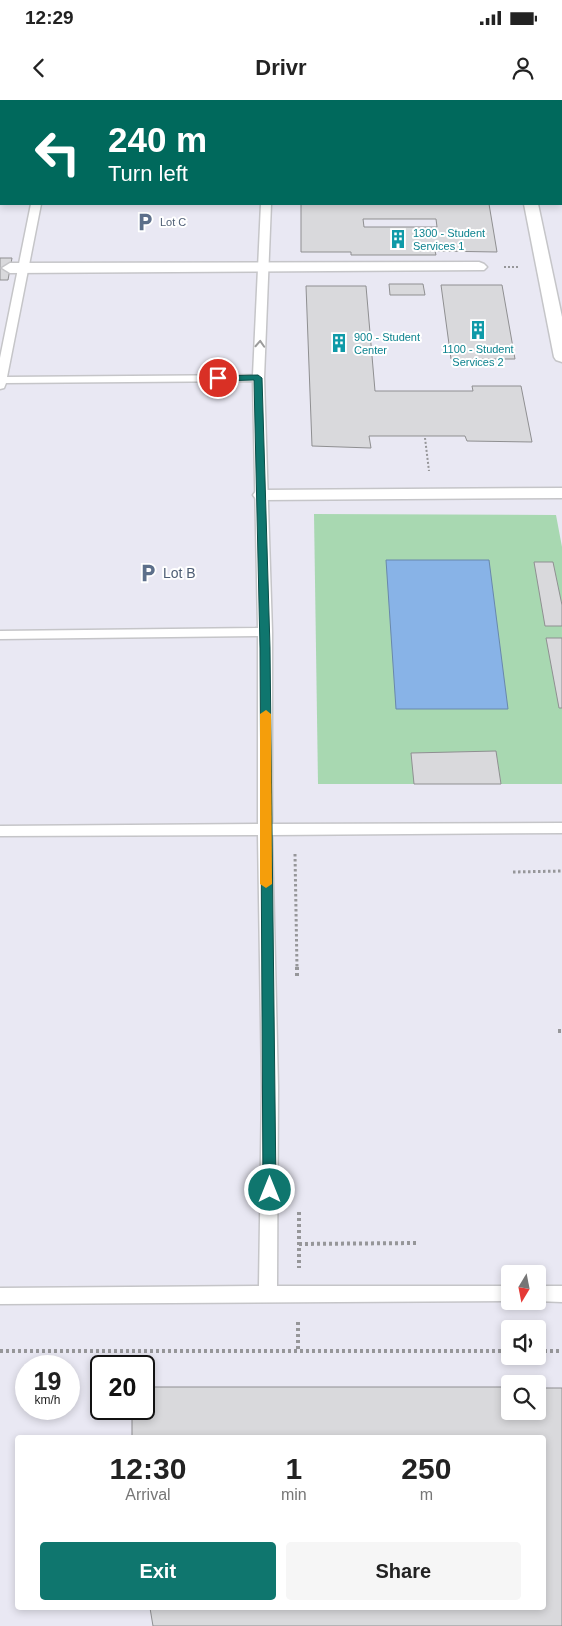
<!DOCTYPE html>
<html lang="en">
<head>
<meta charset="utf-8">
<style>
	:root { --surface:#fff; --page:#f6f6f6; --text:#222; --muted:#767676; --accent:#0f766e }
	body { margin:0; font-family:Helvetica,sans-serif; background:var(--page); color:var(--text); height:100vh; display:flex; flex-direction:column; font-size:19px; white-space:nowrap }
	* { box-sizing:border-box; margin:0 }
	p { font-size:16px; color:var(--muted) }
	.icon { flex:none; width:28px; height:28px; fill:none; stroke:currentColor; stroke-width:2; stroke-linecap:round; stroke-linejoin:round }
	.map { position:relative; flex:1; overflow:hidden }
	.side { position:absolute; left:15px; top:1335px; width:531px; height:175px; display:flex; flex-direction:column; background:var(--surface); border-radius:5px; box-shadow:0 2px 8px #0003 }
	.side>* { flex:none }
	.hud { position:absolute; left:0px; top:0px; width:562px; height:105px; box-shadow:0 2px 8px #0003; background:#00695c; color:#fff; overflow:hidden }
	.needle { width:32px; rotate:190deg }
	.tools { position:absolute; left:501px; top:1165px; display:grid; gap:10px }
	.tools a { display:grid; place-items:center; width:45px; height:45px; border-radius:5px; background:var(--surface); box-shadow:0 2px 8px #0003; font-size:25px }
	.speed { position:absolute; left:15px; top:1255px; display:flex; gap:10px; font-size:25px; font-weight:700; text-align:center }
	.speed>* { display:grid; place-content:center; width:65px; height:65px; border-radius:50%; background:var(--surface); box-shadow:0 2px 8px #0003; line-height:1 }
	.speed small { font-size:12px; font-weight:400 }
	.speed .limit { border:2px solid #111; border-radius:8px; background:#fff; color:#111 }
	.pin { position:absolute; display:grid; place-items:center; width:42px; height:42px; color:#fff; margin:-21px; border:2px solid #fff; border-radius:50%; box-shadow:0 1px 5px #0007 }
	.me { position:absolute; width:55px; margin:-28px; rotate:0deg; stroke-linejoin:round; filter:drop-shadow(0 0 4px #0008) }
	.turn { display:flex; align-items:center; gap:18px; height:105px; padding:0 25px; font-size:22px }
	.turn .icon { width:65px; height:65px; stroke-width:2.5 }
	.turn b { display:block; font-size:35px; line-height:42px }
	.eta { display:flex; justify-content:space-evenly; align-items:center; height:85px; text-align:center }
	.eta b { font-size:30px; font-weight:700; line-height:35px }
	.cta { display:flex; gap:10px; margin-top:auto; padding:10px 25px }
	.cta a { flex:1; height:58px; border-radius:5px; background:var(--accent); color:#fff; font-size:20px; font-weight:700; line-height:58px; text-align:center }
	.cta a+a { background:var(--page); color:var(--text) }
	.status { display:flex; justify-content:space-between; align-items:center; height:35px; padding:0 25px; background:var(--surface); direction:ltr }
	.status svg { height:14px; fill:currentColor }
	header { display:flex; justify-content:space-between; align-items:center; height:65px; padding:0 25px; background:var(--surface); font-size:22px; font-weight:700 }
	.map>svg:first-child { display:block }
</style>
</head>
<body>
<div class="status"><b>12:29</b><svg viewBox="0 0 49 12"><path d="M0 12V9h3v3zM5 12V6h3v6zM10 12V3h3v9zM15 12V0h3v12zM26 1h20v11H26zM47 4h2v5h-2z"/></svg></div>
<header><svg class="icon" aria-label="back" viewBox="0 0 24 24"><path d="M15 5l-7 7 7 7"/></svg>Drivr<svg class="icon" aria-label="person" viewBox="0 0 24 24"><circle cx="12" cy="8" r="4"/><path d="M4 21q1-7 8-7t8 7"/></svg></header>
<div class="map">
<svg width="562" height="1526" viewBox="0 0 562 1526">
	<rect width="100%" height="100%" fill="#f4f4f8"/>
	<!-- built -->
	<path fill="#e9e8f3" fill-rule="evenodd" d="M0 0H562V1526H0ZM1 1H561V104H1ZM510 1174H538V1201H510ZM510 1229H538V1256H510ZM26 1266H69V1309H26ZM101 1266H144V1309H101ZM510 1284H538V1311H510ZM18 1338H544V1508H18Z"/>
	<!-- green -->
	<polygon fill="#a8d8b1" points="314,414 556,415 562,447 562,684 318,684"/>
	<!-- water -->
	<polygon fill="#88b3e7" stroke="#6988ac" points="386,460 489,460 508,609 396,609"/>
	<!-- building -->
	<g fill="#d9d9dc" stroke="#8f8f91" fill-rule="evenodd">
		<path d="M301 104H489L497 152 435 151 436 155H351V152H301ZM363 119H436L437 127H364Z"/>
		<polygon points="0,158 12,158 8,180 0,180"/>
		<polygon points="389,184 423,184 425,195 390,195"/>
		<polygon points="441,185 502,185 515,259 451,259"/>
		<polygon points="306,186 366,186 375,291 473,291 472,286 521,286 532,342 467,341 465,336 369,336 371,348 312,346"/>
		<polygon points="534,462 553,462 562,505 562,526 545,526"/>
		<polygon points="546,538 562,538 562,608 559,608"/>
		<polygon points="496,651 501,684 414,684 411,653"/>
		<polygon points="144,1287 510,1287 510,1311 538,1311 538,1288 562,1288 562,1526 153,1526 150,1508 544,1508 544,1338 132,1338 132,1309 144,1309"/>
	</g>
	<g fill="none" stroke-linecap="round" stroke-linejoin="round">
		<!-- service casing -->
		<g stroke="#c5c5c8" stroke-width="3">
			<g id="service">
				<rect x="0" y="70" width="1" height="6"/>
				<polygon points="31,104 41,104 7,277 253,275 261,104 271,104 264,278 272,532 272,724 562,723 562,733 272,735 278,987 277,1186 510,1186 510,1201 512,1201 0,1204 0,1188 259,1186 262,987 258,735 0,736 0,726 258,724 258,536 0,539 0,531 258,528 253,281 6,283 4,288 0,289 0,258"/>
				<polygon points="538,1186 562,1186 562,1202 536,1201 538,1201"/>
			</g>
		</g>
		<!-- pedestrian casing -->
		<g stroke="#c5c5c8" stroke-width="3">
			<g id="pedestrian">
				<polygon points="502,0 516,0 517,1 503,1"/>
				<polygon points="524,104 538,104 562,217 562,262 556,260 554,257"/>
				<polygon points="479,162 484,164 487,167 484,170 10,173 2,168 10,163"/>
				<polygon points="562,388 562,398 262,400 256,399 253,395 256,391 262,390"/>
			</g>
		</g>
		<!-- tertiary casing -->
		<g stroke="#c5c5c8" stroke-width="30">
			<g id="tertiary">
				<polyline points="60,1 62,0"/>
				<polyline points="0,52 1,50"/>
			</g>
		</g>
		<!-- path-far2 -->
		<g stroke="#969699" stroke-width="2" stroke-dasharray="2 2" stroke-linecap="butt">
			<polyline points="504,167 518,167"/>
			<polyline points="425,338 429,371"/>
		</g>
		<!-- path-far1 -->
		<g stroke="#969699" stroke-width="3" stroke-dasharray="2.5 2.5" stroke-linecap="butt">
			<polyline points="295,754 297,868"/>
			<polyline points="513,772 562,771"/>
		</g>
		<!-- path -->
		<g stroke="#969699" stroke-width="4" stroke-dasharray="3 3" stroke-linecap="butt">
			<polyline points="297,867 297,878"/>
			<polyline points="558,931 562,931"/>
			<polyline points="299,1112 299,1168"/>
			<polyline points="299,1144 416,1143"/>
			<polyline points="298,1222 298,1251"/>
			<polyline points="0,1251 510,1251"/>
			<polyline points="538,1251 562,1251"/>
		</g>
		<!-- service -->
		<use href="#service" fill="#fff" fill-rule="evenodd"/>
		<!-- pedestrian -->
		<use href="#pedestrian" fill="#fff" fill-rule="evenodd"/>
		<!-- tertiary -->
		<use href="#tertiary" stroke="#fff" stroke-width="28"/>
	</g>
	<!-- one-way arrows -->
	<defs><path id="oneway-chevron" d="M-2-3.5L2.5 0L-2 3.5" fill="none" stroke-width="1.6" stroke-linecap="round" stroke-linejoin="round" transform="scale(1.25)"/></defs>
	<use stroke="#9c9c9c" href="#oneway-chevron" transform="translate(260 244) rotate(-87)"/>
	<!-- route -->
	<polygon fill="#0f766e" stroke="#0a4d48" points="258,275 262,278 270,548 276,1090 274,1094 265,1094 263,1090 260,548 254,280 218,281 214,278 218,276"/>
	<!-- slow -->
	<polygon fill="#f59e0b" points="266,610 271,614 272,784 266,788 260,784 260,614"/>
	<!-- icons -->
	<defs>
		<g id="parking-bare" transform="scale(1.5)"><path d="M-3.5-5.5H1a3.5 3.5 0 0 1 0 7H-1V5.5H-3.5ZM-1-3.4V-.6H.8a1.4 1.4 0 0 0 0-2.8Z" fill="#5c6f8a" stroke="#fff" stroke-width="2.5" paint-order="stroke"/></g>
		<g id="building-bare" transform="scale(1.5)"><path d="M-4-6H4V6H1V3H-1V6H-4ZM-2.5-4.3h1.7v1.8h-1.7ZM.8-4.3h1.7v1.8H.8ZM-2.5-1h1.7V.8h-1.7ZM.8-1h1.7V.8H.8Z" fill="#0f9aa8" stroke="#fff" stroke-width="2.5" paint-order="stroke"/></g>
	</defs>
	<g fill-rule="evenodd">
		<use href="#parking-bare" x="145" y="122"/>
		<use href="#building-bare" x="398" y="139"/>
		<use href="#building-bare" x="478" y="230"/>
		<use href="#building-bare" x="339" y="243"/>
		<use href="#parking-bare" x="148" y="473"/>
	</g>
	<g text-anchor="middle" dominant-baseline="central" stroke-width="4" stroke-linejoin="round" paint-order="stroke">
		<!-- far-service labels -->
		<g font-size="11" fill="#4e5e75" stroke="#fff" text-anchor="start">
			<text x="160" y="122">Lot C</text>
		</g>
		<!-- far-culture labels -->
		<g font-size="11" fill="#0d838f" stroke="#fff" text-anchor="start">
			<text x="413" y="133">1300 - Student<tspan x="413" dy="13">Services 1</tspan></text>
			<text x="354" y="237">900 - Student<tspan x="354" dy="13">Center</tspan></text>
			<text x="478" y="249" text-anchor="middle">1100 - Student<tspan x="478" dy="13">Services 2</tspan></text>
		</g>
		<!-- service labels -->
		<g font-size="14" fill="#4e5e75" stroke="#fff" text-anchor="start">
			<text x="163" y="473">Lot B</text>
		</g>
	</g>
</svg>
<div class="tools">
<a><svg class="needle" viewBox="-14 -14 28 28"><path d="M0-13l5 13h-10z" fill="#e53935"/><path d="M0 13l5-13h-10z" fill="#767676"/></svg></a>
<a><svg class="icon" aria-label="sound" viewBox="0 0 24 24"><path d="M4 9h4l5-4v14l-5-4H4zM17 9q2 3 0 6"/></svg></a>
<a><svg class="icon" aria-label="search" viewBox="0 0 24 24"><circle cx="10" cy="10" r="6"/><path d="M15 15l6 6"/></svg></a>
</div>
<div class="speed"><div>19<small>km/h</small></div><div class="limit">20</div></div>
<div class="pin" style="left:218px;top:278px;background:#d93025"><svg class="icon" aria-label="arrive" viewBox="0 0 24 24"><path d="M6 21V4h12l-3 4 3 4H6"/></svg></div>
<svg class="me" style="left:270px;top:1090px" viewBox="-20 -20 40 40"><circle r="17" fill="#0f766e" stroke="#fff" stroke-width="3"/><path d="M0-11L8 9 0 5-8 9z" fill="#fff"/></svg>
<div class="hud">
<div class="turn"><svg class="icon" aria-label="left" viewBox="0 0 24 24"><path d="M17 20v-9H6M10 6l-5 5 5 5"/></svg><div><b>240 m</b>Turn left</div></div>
</div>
<section class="side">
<div class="eta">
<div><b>12:30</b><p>Arrival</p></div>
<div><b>1</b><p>min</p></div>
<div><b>250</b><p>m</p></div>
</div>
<div class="cta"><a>Exit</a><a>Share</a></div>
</section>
</div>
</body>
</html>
